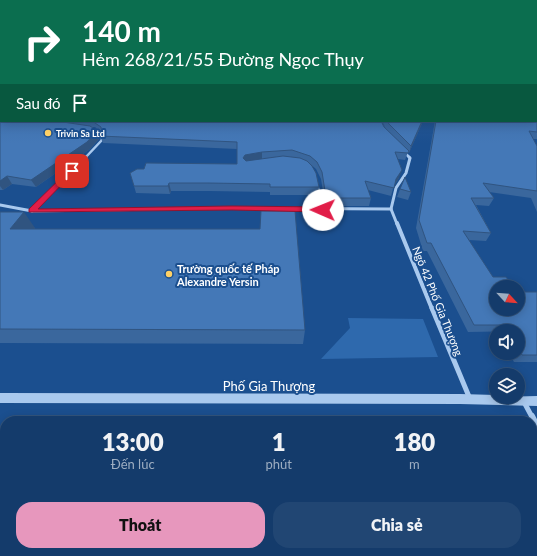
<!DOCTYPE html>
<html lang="vi">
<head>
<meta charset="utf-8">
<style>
	:root { --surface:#143b6b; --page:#214673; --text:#f1f3f6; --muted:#9dadc1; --line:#33557e; --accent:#e797bd }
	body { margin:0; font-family:Lato,sans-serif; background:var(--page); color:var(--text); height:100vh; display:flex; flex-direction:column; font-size:15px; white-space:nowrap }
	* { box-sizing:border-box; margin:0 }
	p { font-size:13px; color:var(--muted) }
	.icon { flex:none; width:22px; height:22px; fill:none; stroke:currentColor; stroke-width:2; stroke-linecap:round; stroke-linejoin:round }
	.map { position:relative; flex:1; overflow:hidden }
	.details { position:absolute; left:0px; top:416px; width:537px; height:140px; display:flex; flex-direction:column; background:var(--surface); border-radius:16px 16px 0 0; box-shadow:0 2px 10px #0003,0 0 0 1px var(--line) }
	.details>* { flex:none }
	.banner { position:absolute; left:0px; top:0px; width:537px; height:122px; box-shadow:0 2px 10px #0003,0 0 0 1px var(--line); background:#0b6e4f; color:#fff; overflow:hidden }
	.needle { width:26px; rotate:116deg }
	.tools { position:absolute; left:489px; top:280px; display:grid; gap:8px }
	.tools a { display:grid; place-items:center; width:36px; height:36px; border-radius:50%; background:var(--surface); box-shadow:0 2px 10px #0003,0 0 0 1px var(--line); font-size:20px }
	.pin { position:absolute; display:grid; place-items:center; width:34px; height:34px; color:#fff; margin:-17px; border-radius:8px; box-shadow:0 2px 6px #0006 }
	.me { position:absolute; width:44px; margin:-22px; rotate:271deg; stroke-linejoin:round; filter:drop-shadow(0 0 3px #0008) }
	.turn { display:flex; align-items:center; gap:14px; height:84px; padding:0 16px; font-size:18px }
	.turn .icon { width:52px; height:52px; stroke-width:2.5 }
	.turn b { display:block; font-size:28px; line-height:34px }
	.then { display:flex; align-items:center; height:38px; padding:0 16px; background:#0003; gap:8px; font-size:15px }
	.eta { display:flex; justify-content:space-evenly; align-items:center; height:68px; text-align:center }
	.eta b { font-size:24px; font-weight:800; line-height:28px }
	.cta { display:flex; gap:8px; margin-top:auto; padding:8px 16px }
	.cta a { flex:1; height:46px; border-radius:16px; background:var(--accent); color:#111; font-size:16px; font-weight:800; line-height:46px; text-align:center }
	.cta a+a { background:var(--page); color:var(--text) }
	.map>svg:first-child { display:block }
</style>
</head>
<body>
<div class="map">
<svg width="537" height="556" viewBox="0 0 537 556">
	<rect width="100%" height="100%" fill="#1b4f8f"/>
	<!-- green -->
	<g fill="#2e69ad">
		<polygon points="348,318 423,319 438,357 321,359 350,328"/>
		<polygon points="0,452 5,452 5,551 153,551 158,556 0,556"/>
		<polygon points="284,551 376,551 378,556 263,556"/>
	</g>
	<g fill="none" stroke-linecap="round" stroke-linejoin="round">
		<!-- stream -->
		<rect fill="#9cc4f0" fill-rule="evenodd" x="158" y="551" width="8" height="5"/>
		<!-- minor-far4 -->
		<g stroke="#a9c9ee" stroke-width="2.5">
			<polyline points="404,152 410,158"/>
			<polyline points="85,158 102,140 101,135 93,130"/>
		</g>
		<!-- minor-far3 -->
		<g stroke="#a9c9ee" stroke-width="3">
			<polyline points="317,185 323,210"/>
			<polyline points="0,205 32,211 232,208 391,209"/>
			<polyline points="391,209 397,224"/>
			<polyline points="391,209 396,188 406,173 410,158 409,157"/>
			<polyline points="32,211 86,157"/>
		</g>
		<!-- minor-far2 -->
		<polyline stroke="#a9c9ee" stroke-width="4" points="397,223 432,309"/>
		<!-- minor-far1 -->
		<g stroke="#a9c9ee" stroke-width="5">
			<polyline points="432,308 470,399"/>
			<polyline points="524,402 532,417"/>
		</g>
		<!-- minor -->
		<polyline stroke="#a9c9ee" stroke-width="6" points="532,416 537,426"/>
		<!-- tertiary -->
		<polygon fill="#a9c9ee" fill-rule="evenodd" points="0,393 460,394 496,395 496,397 537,396 537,406 460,404 0,403"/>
	</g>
	<!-- wall -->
	<g fill="#3a679d">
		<polygon points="537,65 537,139 533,139 537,146 537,212 531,198 489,192 494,198 489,206 476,205 491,233 486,241 469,240 496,309 537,292 537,362 514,362 509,353 518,353 518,331 468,332 427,251 423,251 416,228 435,121 536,121"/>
		<polygon points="0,119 15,121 381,121 386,129 382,121 423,121 409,153 408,152 405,160 398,159 399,178 394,185 391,196 368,190 371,198 369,206 330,206 329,198 324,198 321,179 316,169 309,163 319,187 318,195 270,195 270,192 209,191 171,191 170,194 136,193 134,186 144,169 237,164 237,149 103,143 100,136 102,133 95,127 92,127 99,137 99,139 90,149 36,187 12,184 3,190 0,190"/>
		<polygon points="400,189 411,192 408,200 397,197"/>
		<polygon points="0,212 35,228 34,229 305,330 303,344 0,343"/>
		<polygon points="253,551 253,554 244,556 200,556"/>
		<polygon points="471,551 485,551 471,552"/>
		<polygon points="512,551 532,551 537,556 514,556"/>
	</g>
	<!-- shaded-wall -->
	<g fill="#305480">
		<polygon points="1,97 1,103 0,103 0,98"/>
		<polygon points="422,121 423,121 409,153 411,146"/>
		<polygon points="96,130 99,139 90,149 36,187 31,180"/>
		<polygon points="262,152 262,159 245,162 243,158 245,155"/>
		<polygon points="402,170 399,178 393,187 396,179"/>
		<polygon points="7,176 12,184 3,190 0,186 0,181"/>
		<polygon points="169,183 171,191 170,194 168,186"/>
		<polygon points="24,212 35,228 22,244 10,229"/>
	</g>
	<!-- building -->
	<g fill="#4478b7" stroke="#305480">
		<rect x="0" y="65" width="1" height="15"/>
		<polygon points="536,65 537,65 537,132 529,131 537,146 537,191 483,183 494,198 471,198 491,233 463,231 493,277 506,277 513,287 496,287 496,309 518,309 518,292 537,292 537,355 522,355 518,348 518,331 508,331 504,325 474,325 431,243 427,243 419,220 436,121 536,121"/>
		<polygon points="0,82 1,82 1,97 0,98"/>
		<polygon points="0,119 1,119 1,121 56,121 90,126 96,130 96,132 87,142 31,180 7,176 0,181"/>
		<polygon points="92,121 381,121 384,127 409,151 408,153 395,152 402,170 396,179 394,188 365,181 371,198 331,198 330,191 325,191 322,172 317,162 310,156 292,150 262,152 245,155 243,158 246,161 283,156 300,158 307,161 312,166 316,173 319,187 270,187 270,184 208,183 169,183 168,186 134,186 130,173 137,169 144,169 146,163 237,164 237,142 100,136 102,134 101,127"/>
		<polygon points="387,121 422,121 411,146 389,124"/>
		<polygon points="405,177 411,192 400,189"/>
		<polygon points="261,211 295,211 305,330 0,329 0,212 24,212 10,229 260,229"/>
		<polygon points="537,459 537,556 528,556 526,551 532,551 532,460"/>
		<polygon points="200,551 252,551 252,553 241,556 200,556"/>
	</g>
	<!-- sky -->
	<linearGradient id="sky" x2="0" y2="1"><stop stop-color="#0f2b4f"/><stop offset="0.45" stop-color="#39639b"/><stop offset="1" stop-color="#39639b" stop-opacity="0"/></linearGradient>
	<rect width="537" height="143" fill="url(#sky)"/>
	<!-- route -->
	<polygon fill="#e11d48" stroke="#92132f" points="70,169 75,171 38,209 232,206 323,207 326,210 323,212 232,210 29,212 29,209"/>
	<!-- markers -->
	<g fill="#ffd166" stroke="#1b4f8f" stroke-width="1.5">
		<circle cx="48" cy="133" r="4"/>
		<circle cx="169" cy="274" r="4"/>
	</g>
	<g text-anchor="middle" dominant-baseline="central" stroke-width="4" stroke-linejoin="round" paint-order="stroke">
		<!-- far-poi labels -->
		<g font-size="9" font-weight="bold" fill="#fff" stroke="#1b4f8f" text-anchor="start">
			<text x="56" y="133">Trivin Sa Ltd</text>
		</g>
		<!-- poi labels -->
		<g font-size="11" font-weight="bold" fill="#fff" stroke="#1b4f8f" text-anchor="start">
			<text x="177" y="268">Trường quốc tế Pháp<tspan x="177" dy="13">Alexandre Yersin</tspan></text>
		</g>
		<!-- street labels -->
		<g font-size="11" fill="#fff" stroke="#1b4f8f">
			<text transform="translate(438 301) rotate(68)">Ngõ 42 Phố Gia Thượng</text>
		</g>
		<!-- near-street labels -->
		<g font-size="13" fill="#fff" stroke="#1b4f8f">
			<text x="269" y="386">Phố Gia Thượng</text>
		</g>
	</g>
</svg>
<div class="tools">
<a><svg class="needle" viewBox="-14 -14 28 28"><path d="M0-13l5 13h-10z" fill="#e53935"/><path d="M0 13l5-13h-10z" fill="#9dadc1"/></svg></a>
<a><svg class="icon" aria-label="sound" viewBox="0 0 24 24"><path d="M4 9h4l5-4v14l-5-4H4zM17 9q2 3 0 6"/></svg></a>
<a><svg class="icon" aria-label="layers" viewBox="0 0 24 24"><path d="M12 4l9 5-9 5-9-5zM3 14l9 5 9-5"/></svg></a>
</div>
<div class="pin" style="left:72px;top:171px;background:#d93025"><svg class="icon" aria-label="arrive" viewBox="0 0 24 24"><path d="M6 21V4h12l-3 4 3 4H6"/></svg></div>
<svg class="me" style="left:323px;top:210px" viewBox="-20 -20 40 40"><circle r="19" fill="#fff"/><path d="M0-13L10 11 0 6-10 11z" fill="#e11d48"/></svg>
<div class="banner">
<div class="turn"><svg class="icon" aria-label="right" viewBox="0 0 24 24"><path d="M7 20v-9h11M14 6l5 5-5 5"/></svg><div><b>140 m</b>Hẻm 268/21/55 Đường Ngọc Thụy</div></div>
<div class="then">Sau đó<svg class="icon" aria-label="arrive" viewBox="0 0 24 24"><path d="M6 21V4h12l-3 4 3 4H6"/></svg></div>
</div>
<section class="details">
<div class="eta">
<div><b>13:00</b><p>Đến lúc</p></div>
<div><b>1</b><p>phút</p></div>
<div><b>180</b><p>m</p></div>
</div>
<div class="cta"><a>Thoát</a><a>Chia sẻ</a></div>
</section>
</div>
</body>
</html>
